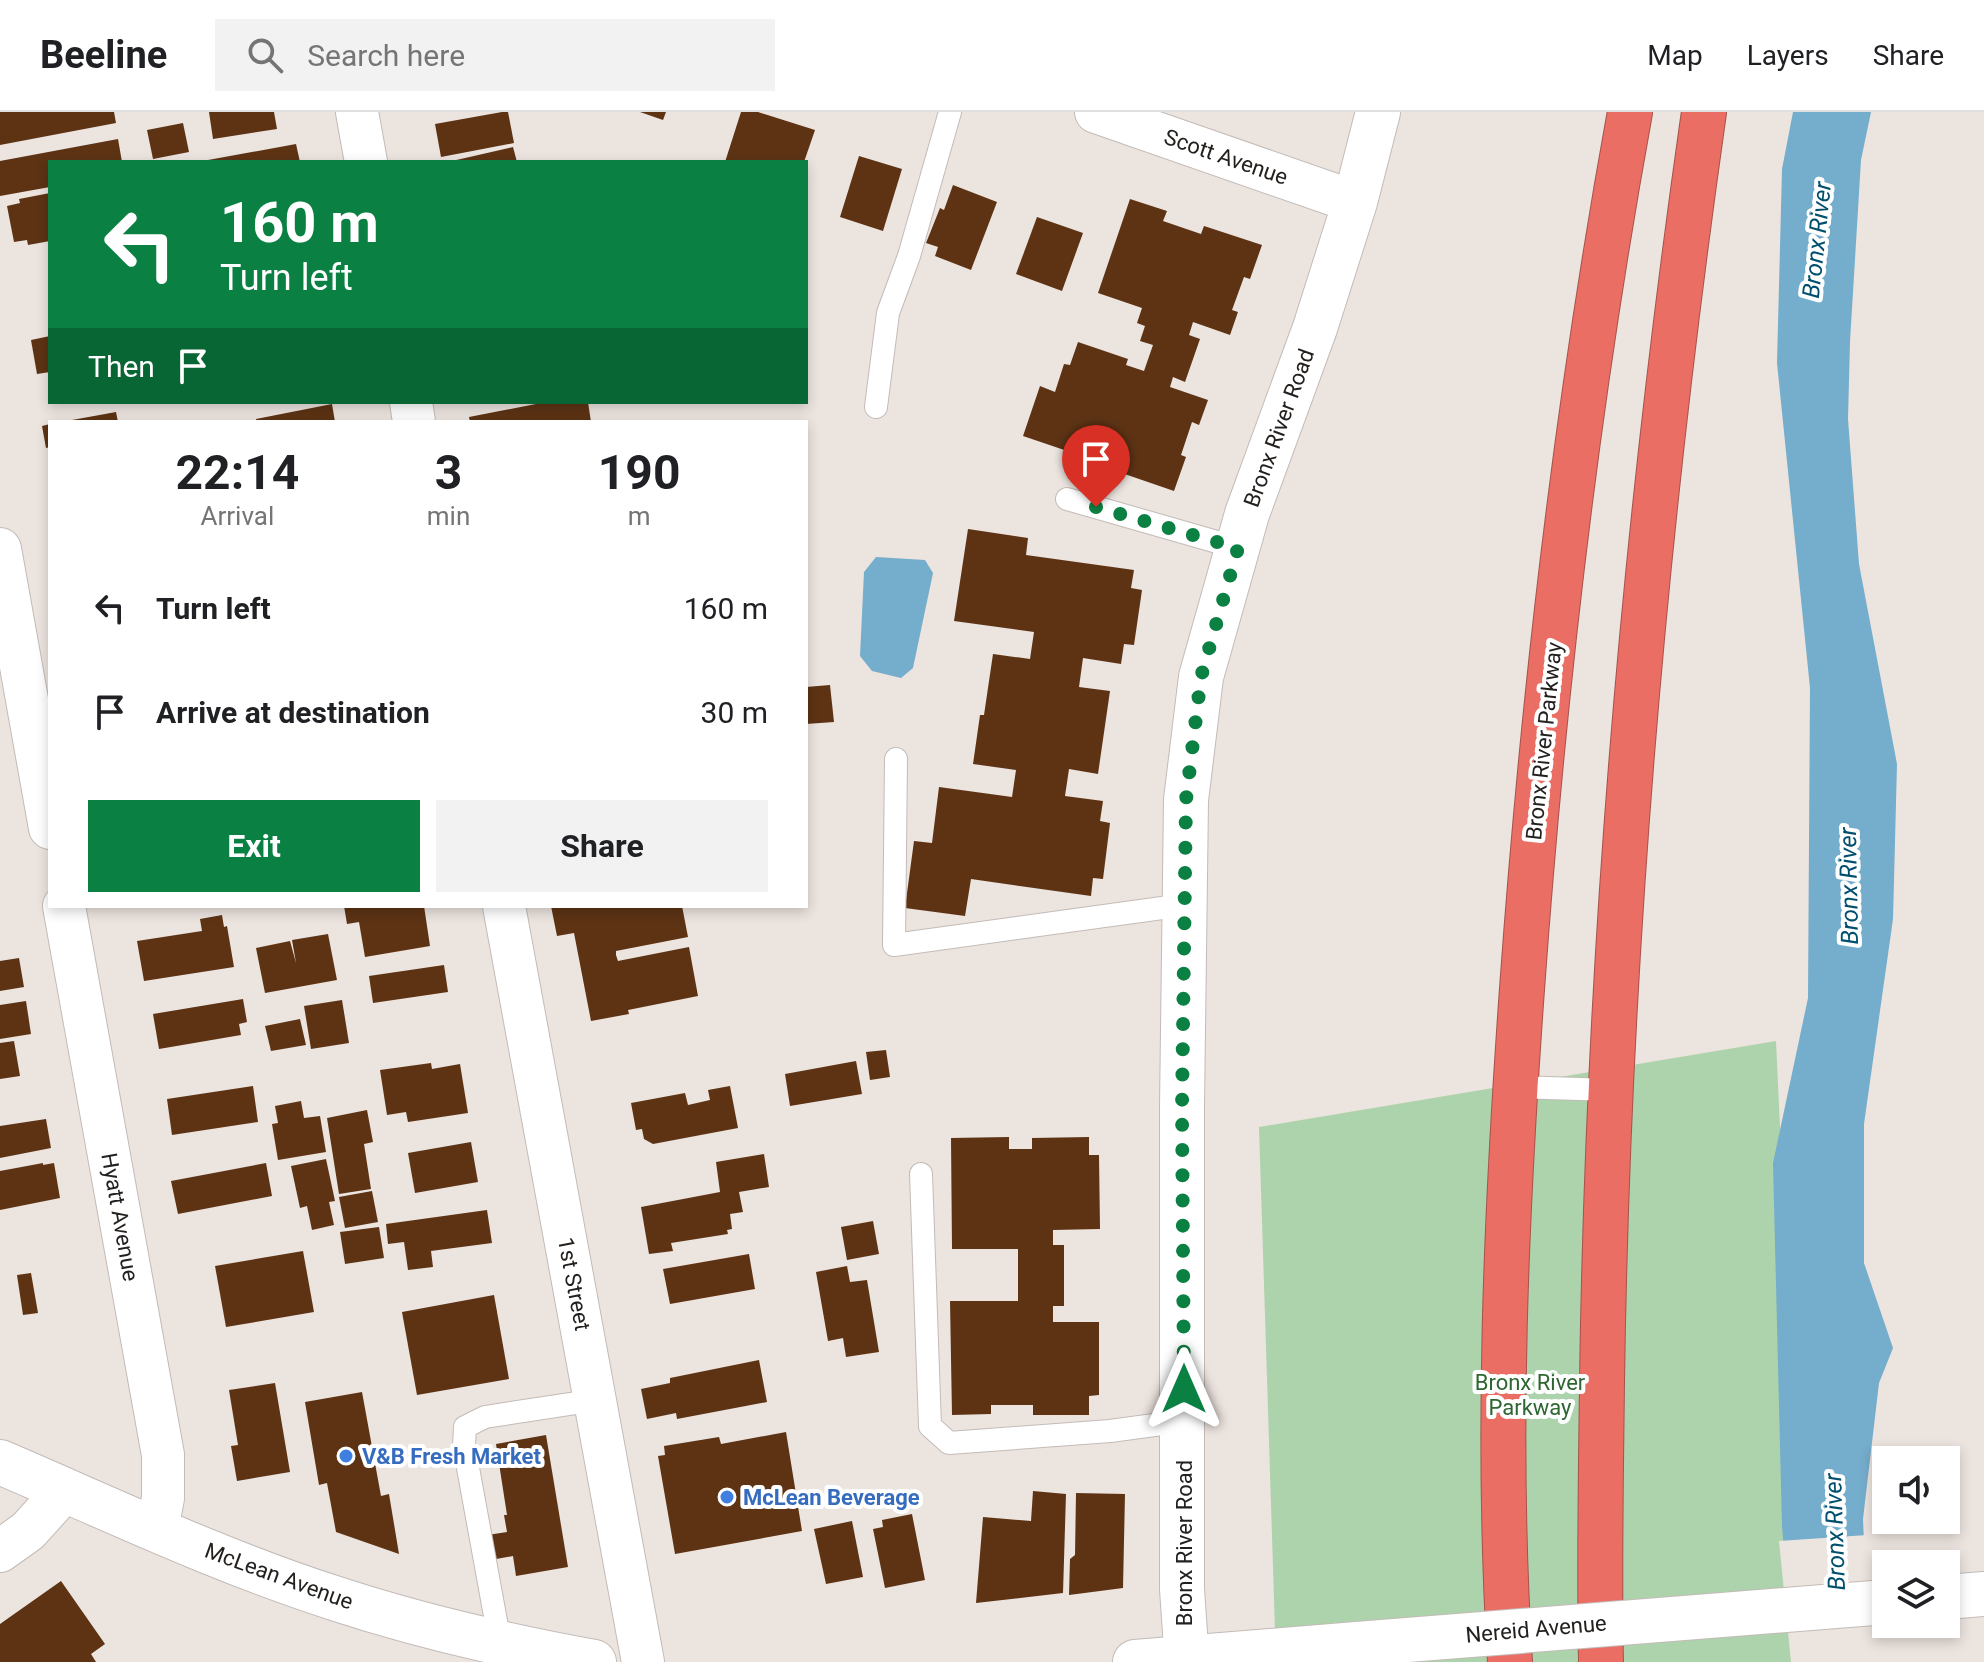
<!DOCTYPE html>
<html lang="en">
<head>
<meta charset="utf-8">
<style>
	:root { --surface:#fff; --page:#f2f2f2; --text:#202124; --muted:#757577; --line:#e0e0e0; --accent:#0b8043 }
	body { margin:0; font-family:Roboto,sans-serif; background:var(--page); color:var(--text); height:100vh; display:flex; flex-direction:column; font-size:30px; white-space:nowrap }
	* { box-sizing:border-box; margin:0 }
	p { font-size:26px; color:var(--muted) }
	.icon { flex:none; width:44px; height:44px; fill:none; stroke:currentColor; stroke-width:2; stroke-linecap:round; stroke-linejoin:round }
	.map { position:relative; flex:1; overflow:hidden }
	.panel { position:absolute; left:48px; top:308px; width:760px; height:488px; display:flex; flex-direction:column; background:var(--surface); border-radius:0px; box-shadow:0 4px 12px #0003 }
	.panel>* { flex:none }
	.banner { position:absolute; left:48px; top:48px; width:760px; height:244px; border-radius:0px; box-shadow:0 4px 12px #0003; background:#0b8043; color:#fff; overflow:hidden }
	.tools { position:absolute; left:1872px; top:1334px; display:grid; gap:16px }
	.tools a { display:grid; place-items:center; width:88px; height:88px; border-radius:0px; background:var(--surface); box-shadow:0 4px 12px #0003; font-size:40px }
	.pin { position:absolute; display:grid; place-items:center; width:68px; height:68px; color:#fff; margin:-82px -34px; border-radius:50% 50% 50% 0; rotate:-45deg; box-shadow:0 0 8px #0007 }
	.pin .icon { rotate:45deg }
	.me { position:absolute; width:88px; margin:-44px; rotate:0deg; stroke-linejoin:round; filter:drop-shadow(0 0 6px #0008) }
	.turn { display:flex; align-items:center; gap:28px; height:168px; padding:0 40px; font-size:36px }
	.turn .icon { width:104px; height:104px; stroke-width:2.5 }
	.turn b { display:block; font-size:56px; line-height:68px }
	.then { display:flex; align-items:center; height:76px; padding:0 40px; background:#0003; gap:16px; font-size:30px }
	.eta { display:flex; justify-content:space-evenly; align-items:center; height:136px; text-align:center }
	.eta b { font-size:48px; font-weight:700; line-height:56px }
	.primary-button { display:flex; gap:16px; margin-top:auto; padding:16px 40px }
	.primary-button a { flex:1; height:92px; border-radius:0px; background:var(--accent); color:#fff; font-size:32px; font-weight:700; line-height:92px; text-align:center }
	.primary-button a+a { background:var(--page); color:var(--text) }
	ul { padding:0; list-style:none }
	li { display:flex; align-items:center; gap:24px; height:104px; padding:0 40px }
	li div { flex:1 }
	li b { display:block; font-size:30px }
	li em { font-style:normal }
	header { display:flex; align-items:center; gap:48px; box-sizing:border-box; height:112px; padding:0 40px; background:var(--surface); border-bottom:2px solid var(--line) }
	header strong { font-size:38px }
	nav { display:flex; gap:44px; margin-inline-start:auto; font-size:28px }
	.search { width:560px; height:72px; background:var(--page); display:flex; align-items:center; gap:20px; box-sizing:border-box; padding:0 28px; border-radius:0px; color:var(--muted); font-size:30px }
	.map>svg:first-child { display:block }
</style>
</head>
<body>
<header>
<strong>Beeline</strong>
<div class="search"><svg class="icon" aria-label="search" viewBox="0 0 24 24"><circle cx="10" cy="10" r="6"/><path d="M15 15l6 6"/></svg>Search here</div>
<nav><a>Map</a><a>Layers</a><a>Share</a></nav>
</header>
<div class="map">
<svg width="1984" height="1550" viewBox="0 0 1984 1550">
	<rect width="100%" height="100%" fill="#ece4df"/>
	<!-- green -->
	<polygon fill="#add3ad" points="1776,929 1805,1550 1276,1550 1259,1015"/>
	<!-- water -->
	<g fill="#75adcc">
		<polygon points="1793,0 1871,0 1861,48 1850,230 1848,307 1859,452 1897,652 1893,807 1864,1012 1864,1151 1893,1236 1879,1271 1863,1407 1869,1550 1795,1550 1782,1415 1773,1051 1808,886 1810,576 1777,251 1782,57"/>
		<polygon points="876,445 925,448 933,461 913,556 901,566 872,559 860,544 864,460"/>
	</g>
	<!-- pier -->
	<polygon fill="#ece4df" points="1867,1423 1873,1550 1791,1550 1779,1429"/>
	<!-- building -->
	<g fill="#5d3314">
		<polygon points="0,0 114,0 116,11 0,33"/>
		<polygon points="209,0 274,0 277,17 213,27"/>
		<polygon points="502,0 508,0 514,31 441,45 435,12"/>
		<polygon points="640,0 666,0 663,8"/>
		<polygon points="741,0 758,0 815,18 804,50 725,50"/>
		<polygon points="183,11 189,40 153,47 147,18"/>
		<polygon points="118,27 122,50 50,50 50,75 0,84 0,49"/>
		<polygon points="296,32 300,50 208,50 208,48"/>
		<polygon points="513,35 517,50 452,50 452,49"/>
		<polygon points="859,44 902,57 883,119 840,105"/>
		<polygon points="953,73 997,90 971,158 935,144 938,135 926,131 940,96 944,98"/>
		<polygon points="50,81 50,129 28,133 27,128 14,130 7,94 20,91 19,87"/>
		<polygon points="1130,87 1167,99 1163,109 1201,122 1204,114 1262,133 1250,167 1244,165 1232,198 1238,200 1230,223 1193,210 1189,223 1200,227 1185,270 1173,265 1170,275 1208,288 1199,313 1192,310 1181,343 1186,345 1174,379 1113,358 1117,348 1082,336 1079,343 1023,324 1040,274 1055,280 1064,252 1070,253 1078,230 1128,247 1126,253 1144,259 1153,233 1140,229 1145,214 1137,211 1142,196 1098,181"/>
		<polygon points="1037,105 1083,121 1062,179 1016,162"/>
		<polygon points="50,224 50,260 37,262 31,228"/>
		<polygon points="588,290 591,310 470,310 469,305 546,290"/>
		<polygon points="332,292 335,310 257,310 256,307"/>
		<polygon points="116,300 118,310 72,310 72,308"/>
		<polygon points="50,312 50,335 46,336 42,314"/>
		<polygon points="968,417 1028,426 1026,443 1134,458 1131,476 1142,478 1134,533 1124,532 1121,552 1083,546 1079,575 1110,579 1098,662 1069,657 1065,684 1103,689 1100,709 1110,711 1103,767 1093,766 1091,784 971,767 965,804 905,796 914,729 932,731 939,675 1012,685 1016,658 973,652 980,603 984,603 993,542 1030,547 1034,520 954,509"/>
		<polygon points="830,573 834,610 806,612 806,575"/>
		<polygon points="344,794 424,794 430,834 365,845 359,810 347,812"/>
		<polygon points="551,794 682,794 688,825 616,839 616,843 618,849 689,835 698,884 628,898 629,902 591,909 574,821 557,824"/>
		<polygon points="222,803 224,815 227,814 234,855 144,869 137,829 202,819 200,807"/>
		<polygon points="328,822 337,868 265,881 256,836 290,829 296,851 292,828"/>
		<polygon points="19,846 24,875 0,879 0,849"/>
		<polygon points="444,853 448,880 373,891 369,864"/>
		<polygon points="243,887 247,910 239,912 241,923 159,937 153,902"/>
		<polygon points="342,888 349,931 311,937 304,894"/>
		<polygon points="26,889 31,922 0,927 0,893"/>
		<polygon points="300,907 306,933 271,939 265,914"/>
		<polygon points="14,929 20,964 0,967 0,931"/>
		<polygon points="886,938 890,965 870,968 866,940"/>
		<polygon points="856,949 862,982 790,994 785,962"/>
		<polygon points="431,951 432,957 460,952 468,1001 408,1010 406,1000 387,1003 380,958"/>
		<polygon points="253,974 258,1010 172,1023 167,987"/>
		<polygon points="730,974 738,1016 653,1032 644,1027 642,1017 636,1018 631,991 685,981 688,993 710,988 708,978"/>
		<polygon points="301,989 304,1006 320,1004 326,1040 278,1048 272,1012 278,1011 275,994"/>
		<polygon points="367,998 373,1030 364,1032 371,1077 339,1082 327,1006"/>
		<polygon points="46,1007 51,1036 0,1046 0,1014"/>
		<polygon points="1009,1025 1009,1037 1032,1037 1032,1026 1089,1025 1089,1043 1099,1043 1100,1117 1053,1118 1053,1133 1064,1133 1064,1194 1053,1194 1053,1210 1099,1210 1099,1283 1089,1284 1089,1303 1033,1303 1033,1293 991,1293 991,1302 952,1303 950,1189 1018,1189 1018,1137 952,1137 951,1026"/>
		<polygon points="471,1030 478,1070 415,1081 408,1041"/>
		<polygon points="764,1042 769,1075 739,1080 743,1100 730,1102 732,1117 727,1118 728,1122 671,1131 673,1139 649,1142 641,1095 720,1080 716,1050"/>
		<polygon points="326,1047 335,1089 329,1090 334,1113 312,1118 307,1094 300,1096 291,1054"/>
		<polygon points="43,1051 43,1053 54,1051 60,1086 0,1098 0,1059"/>
		<polygon points="266,1051 272,1084 178,1102 171,1069"/>
		<polygon points="372,1079 378,1110 345,1116 339,1085"/>
		<polygon points="487,1098 492,1131 431,1139 433,1155 408,1158 404,1130 388,1132 386,1112"/>
		<polygon points="873,1109 879,1142 847,1148 841,1115"/>
		<polygon points="379,1115 384,1146 345,1152 340,1120"/>
		<polygon points="303,1139 314,1200 226,1215 215,1154"/>
		<polygon points="749,1142 755,1177 670,1192 663,1157"/>
		<polygon points="847,1154 850,1170 867,1168 879,1240 846,1245 843,1226 828,1229 816,1160"/>
		<polygon points="31,1161 38,1201 23,1203 17,1163"/>
		<polygon points="494,1183 509,1267 417,1283 402,1200"/>
		<polygon points="759,1248 767,1290 677,1307 676,1301 647,1307 641,1277 670,1271 670,1266"/>
		<polygon points="275,1271 290,1360 237,1369 231,1334 238,1333 229,1278"/>
		<polygon points="362,1280 381,1384 389,1382 399,1442 336,1420 327,1371 319,1373 305,1290"/>
		<polygon points="786,1320 802,1419 675,1442 658,1344 665,1343 664,1334 719,1325 721,1332"/>
		<polygon points="546,1323 568,1455 516,1464 513,1444 485,1449 481,1424 507,1420 504,1403 507,1403 496,1332"/>
		<polygon points="1033,1379 1066,1382 1063,1481 976,1491 983,1405 1031,1409"/>
		<polygon points="1076,1381 1125,1382 1123,1476 1069,1483 1070,1447 1075,1443"/>
		<polygon points="912,1402 925,1468 885,1476 873,1417 883,1415 882,1408"/>
		<polygon points="852,1409 863,1465 826,1472 814,1417"/>
		<polygon points="61,1469 105,1532 91,1542 96,1550 0,1550 0,1512"/>
	</g>
	<g fill="none" stroke-linecap="round" stroke-linejoin="round">
		<!-- lane casing -->
		<g stroke="#c3bbb7" stroke-width="24">
			<g id="lane">
				<polyline points="876,295 888,201 909,144 950,0"/>
				<polyline points="1067,387 1238,436"/>
				<polyline points="896,647 894,833 1184,793"/>
				<polyline points="1515,975 1611,978"/>
				<polyline points="921,1062 930,1314 949,1331 1110,1319 1184,1309"/>
				<polyline points="500,1531 464,1334 465,1315 485,1305 596,1288"/>
			</g>
		</g>
		<!-- street casing -->
		<g stroke="#c3bbb7" stroke-width="44">
			<g id="street">
				<polyline points="357,0 366,50"/>
				<polyline points="1096,0 1355,90"/>
				<polyline points="411,290 414,310"/>
				<polyline points="0,437 50,716"/>
				<polyline points="64,794 163,1343 163,1386 157,1417"/>
				<polyline points="504,794 643,1550"/>
				<polyline points="0,1439 28,1419 65,1378"/>
			</g>
		</g>
		<!-- secondary casing -->
		<g stroke="#c3bbb7" stroke-width="46">
			<g id="secondary">
				<path d="M0 1350C110 1397 219 1449 334 1486 419 1514 506 1534 594 1550"/>
				<polyline points="1946,1485 1984,1482"/>
				<polyline points="1135,1550 1357,1532"/>
				<polyline points="1187,1550 1182,1477 1182,995 1186,688 1201,565 1247,402 1315,216 1355,90 1378,0"/>
			</g>
		</g>
		<!-- highway casing -->
		<g stroke="#a5534c" stroke-width="46">
			<g id="highway">
				<path d="M1510 1550C1496 1326 1506 1101 1522 877 1543 584 1577 290 1630 0"/>
				<path d="M1601 1550C1599 1456 1601 1362 1602 1269 1608 844 1644 420 1704 0"/>
			</g>
		</g>
		<!-- lane -->
		<use href="#lane" stroke="#fff" stroke-width="22"/>
		<!-- street -->
		<use href="#street" stroke="#fff" stroke-width="42"/>
		<!-- secondary -->
		<use href="#secondary" stroke="#fff" stroke-width="44"/>
		<!-- highway -->
		<use href="#highway" stroke="#eb6e64" stroke-width="44"/>
		<!-- secondary-bridge casing -->
		<g stroke="#c3bbb7" stroke-width="46" stroke-linecap="butt">
			<polyline id="secondary-bridge" points="1357,1532 1886,1490"/>
		</g>
		<!-- secondary-bridge -->
		<use href="#secondary-bridge" stroke="#fff" stroke-width="44"/>
	</g>
	<g fill="none" stroke-linecap="round" stroke-linejoin="round">
		<!-- route -->
		<polyline stroke="#0b8043" stroke-width="14" stroke-dasharray="0 25.2" points="1096,395 1238,436 1201,565 1186,688 1182,995 1184,1277"/>
	</g>
	<!-- markers -->
	<g fill="#3f7fe0" stroke="#fff" stroke-width="3">
		<circle cx="346" cy="1344" r="8"/>
		<circle cx="727" cy="1385" r="8"/>
	</g>
	<g text-anchor="middle" dominant-baseline="central" stroke-width="8" stroke-linejoin="round" paint-order="stroke">
		<!-- street labels -->
		<g font-size="22" fill="#23201e" stroke="#fff">
			<text transform="translate(1226 45) rotate(19)">Scott Avenue</text>
			<text transform="translate(1279 316) rotate(-70)">Bronx River Road</text>
			<text transform="translate(1544 629) rotate(-84)">Bronx River Parkway</text>
			<text transform="translate(120 1105) rotate(80)">Hyatt Avenue</text>
			<text transform="translate(574 1172) rotate(79)">1st Street</text>
			<text transform="translate(1184 1431) rotate(-90)">Bronx River Road</text>
			<text transform="translate(279 1464) rotate(20)">McLean Avenue</text>
			<text transform="translate(1536 1517) rotate(-5)">Nereid Avenue</text>
		</g>
		<!-- park labels -->
		<g font-size="22" fill="#2d6630" stroke="#fff">
			<text x="1530" y="1270">Bronx River<tspan x="1530" dy="25">Parkway</tspan></text>
		</g>
		<!-- shop labels -->
		<g font-size="22" font-weight="bold" fill="#366cbe" stroke="#fff" text-anchor="start">
			<text x="362" y="1344">V&amp;B Fresh Market</text>
			<text x="743" y="1385">McLean Beverage</text>
		</g>
		<!-- water labels -->
		<g font-size="24" font-style="italic" fill="#004f6e" stroke="#fff">
			<text transform="translate(1817 128) rotate(-84)">Bronx River</text>
			<text transform="translate(1849 774) rotate(-91)">Bronx River</text>
			<text transform="translate(1835 1420) rotate(-92)">Bronx River</text>
		</g>
	</g>
</svg>
<div class="tools">
<a><svg class="icon" aria-label="sound" viewBox="0 0 24 24"><path d="M4 9h4l5-4v14l-5-4H4zM17 9q2 3 0 6"/></svg></a>
<a><svg class="icon" aria-label="layers" viewBox="0 0 24 24"><path d="M12 4l9 5-9 5-9-5zM3 14l9 5 9-5"/></svg></a>
</div>
<div class="pin" style="left:1096px;top:395px;background:#d93025"><svg class="icon" aria-label="arrive" viewBox="0 0 24 24"><path d="M6 21V4h12l-3 4 3 4H6"/></svg></div>
<svg class="me" style="left:1184px;top:1277px" viewBox="-20 -20 40 40"><path d="M0-17L14 15 0 8-14 15z" fill="#0b8043" stroke="#fff" stroke-width="4"/></svg>
<div class="banner">
<div class="turn"><svg class="icon" aria-label="left" viewBox="0 0 24 24"><path d="M17 20v-9H6M10 6l-5 5 5 5"/></svg><div><b>160 m</b>Turn left</div></div>
<div class="then">Then<svg class="icon" aria-label="arrive" viewBox="0 0 24 24"><path d="M6 21V4h12l-3 4 3 4H6"/></svg></div>
</div>
<section class="panel">
<div class="eta">
<div><b>22:14</b><p>Arrival</p></div>
<div><b>3</b><p>min</p></div>
<div><b>190</b><p>m</p></div>
</div>
<ul>
<li><svg class="icon" aria-label="left" viewBox="0 0 24 24"><path d="M17 20v-9H6M10 6l-5 5 5 5"/></svg><div><b>Turn left</b></div><em>160 m</em></li>
<li><svg class="icon" aria-label="arrive" viewBox="0 0 24 24"><path d="M6 21V4h12l-3 4 3 4H6"/></svg><div><b>Arrive at destination</b></div><em>30 m</em></li>
</ul>
<div class="primary-button"><a>Exit</a><a>Share</a></div>
</section>
</div>
</body>
</html>
